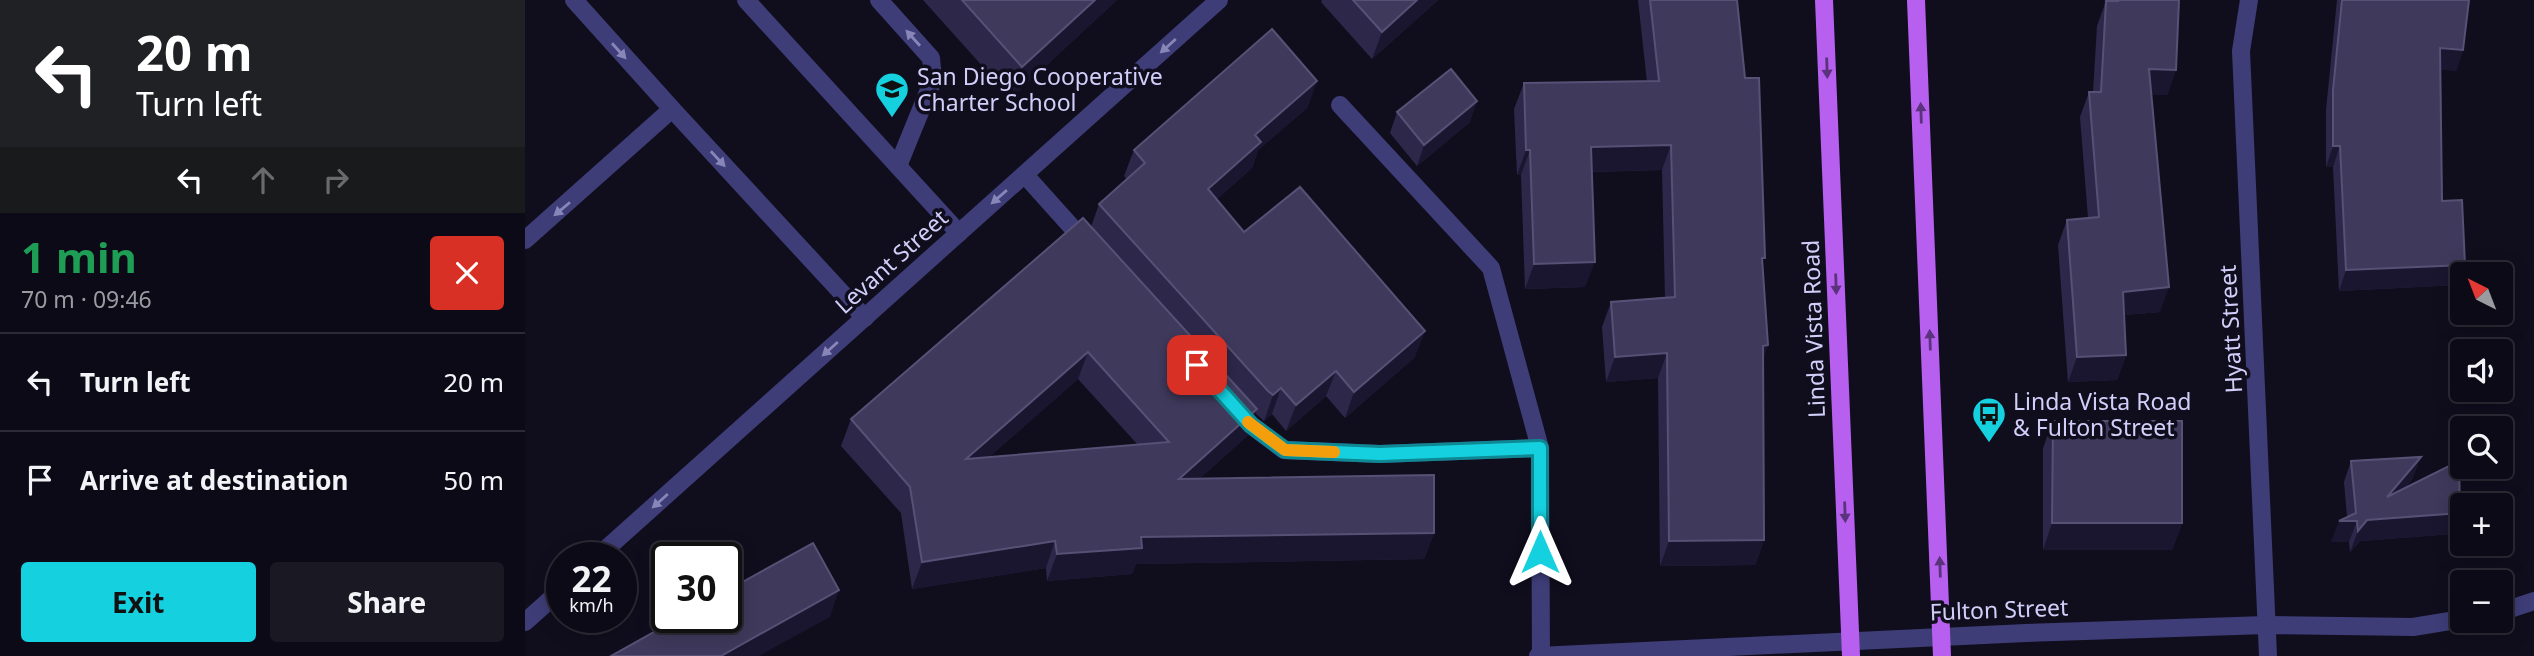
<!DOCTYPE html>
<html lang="en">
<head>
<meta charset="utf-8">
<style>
	:root { --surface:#0c0a16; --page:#1a1823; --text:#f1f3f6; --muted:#9a9aa1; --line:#2c2b35; --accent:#15d1e0 }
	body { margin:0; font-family:"Noto Sans",sans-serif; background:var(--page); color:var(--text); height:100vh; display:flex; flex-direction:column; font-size:26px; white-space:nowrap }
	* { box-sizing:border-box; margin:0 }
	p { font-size:23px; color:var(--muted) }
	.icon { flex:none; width:38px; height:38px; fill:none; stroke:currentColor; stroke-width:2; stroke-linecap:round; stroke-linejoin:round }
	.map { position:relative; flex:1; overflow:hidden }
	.panel { display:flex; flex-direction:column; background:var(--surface); width:525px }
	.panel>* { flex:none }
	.banner { background:#202124; color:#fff; overflow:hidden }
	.needle { width:46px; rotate:318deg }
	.controls { position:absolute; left:1925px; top:262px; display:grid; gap:14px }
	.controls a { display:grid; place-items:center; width:63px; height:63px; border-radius:7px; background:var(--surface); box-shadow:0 4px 18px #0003,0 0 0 2px var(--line); font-size:35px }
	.speed { position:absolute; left:21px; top:542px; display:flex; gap:14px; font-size:35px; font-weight:700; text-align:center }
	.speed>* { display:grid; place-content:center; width:91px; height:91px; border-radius:50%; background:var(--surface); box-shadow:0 4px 18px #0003,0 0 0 2px var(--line); line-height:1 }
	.speed small { font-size:18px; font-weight:400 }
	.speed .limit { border:4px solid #111; border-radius:10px; background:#fff; color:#111 }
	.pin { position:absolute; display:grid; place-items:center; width:60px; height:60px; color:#fff; margin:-30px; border-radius:14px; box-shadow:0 4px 10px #0006 }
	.me { position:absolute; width:77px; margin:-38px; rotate:0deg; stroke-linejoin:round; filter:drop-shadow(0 0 5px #0008) }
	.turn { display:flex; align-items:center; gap:24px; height:147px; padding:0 21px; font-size:32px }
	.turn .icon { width:91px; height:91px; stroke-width:2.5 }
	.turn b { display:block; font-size:49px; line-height:60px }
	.lanes { display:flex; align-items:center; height:66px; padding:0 21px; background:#0003; justify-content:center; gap:35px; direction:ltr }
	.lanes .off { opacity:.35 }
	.round { display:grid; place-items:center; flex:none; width:74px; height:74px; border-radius:7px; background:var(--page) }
	.summary { display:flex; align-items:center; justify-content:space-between; height:119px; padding:0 21px }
	h1 { font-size:42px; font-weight:700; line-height:52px; color:#1e9e55 }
	.primary-button { display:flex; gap:14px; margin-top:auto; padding:14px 21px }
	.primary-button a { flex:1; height:80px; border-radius:7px; background:var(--accent); color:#111; font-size:28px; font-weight:700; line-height:80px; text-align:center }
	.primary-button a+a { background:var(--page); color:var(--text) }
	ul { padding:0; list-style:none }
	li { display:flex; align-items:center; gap:21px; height:98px; padding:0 21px; border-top:2px solid var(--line) }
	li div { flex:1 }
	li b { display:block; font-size:26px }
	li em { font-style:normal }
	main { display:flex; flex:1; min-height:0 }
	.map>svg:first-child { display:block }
</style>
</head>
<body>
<main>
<section class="panel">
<div class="banner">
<div class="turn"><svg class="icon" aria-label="left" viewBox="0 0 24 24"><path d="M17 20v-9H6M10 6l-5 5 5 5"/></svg><div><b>20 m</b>Turn left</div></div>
<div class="lanes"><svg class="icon" aria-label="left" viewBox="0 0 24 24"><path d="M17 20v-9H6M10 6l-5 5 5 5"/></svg><svg class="icon off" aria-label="ahead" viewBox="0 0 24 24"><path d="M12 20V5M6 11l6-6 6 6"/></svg><svg class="icon off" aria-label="right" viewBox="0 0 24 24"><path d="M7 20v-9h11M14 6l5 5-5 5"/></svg></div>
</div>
<div class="summary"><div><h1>1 min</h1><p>70 m · 09:46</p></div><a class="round" style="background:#d93025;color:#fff"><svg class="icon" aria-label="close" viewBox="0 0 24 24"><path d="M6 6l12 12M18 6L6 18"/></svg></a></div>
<ul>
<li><svg class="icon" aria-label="left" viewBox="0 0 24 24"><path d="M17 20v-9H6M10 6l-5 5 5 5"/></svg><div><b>Turn left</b></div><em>20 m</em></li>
<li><svg class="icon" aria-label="arrive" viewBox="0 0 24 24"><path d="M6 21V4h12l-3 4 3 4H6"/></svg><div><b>Arrive at destination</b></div><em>50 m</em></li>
</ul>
<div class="primary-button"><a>Exit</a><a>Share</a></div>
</section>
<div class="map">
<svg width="2009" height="656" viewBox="0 0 2009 656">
	<rect width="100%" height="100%" fill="#100e1d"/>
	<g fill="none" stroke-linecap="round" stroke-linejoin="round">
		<!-- service -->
		<g stroke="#3e3d78" stroke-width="18">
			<polyline points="221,0 434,233"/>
			<polyline points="354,0 406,58 408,80 373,166"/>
			<polyline points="147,109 340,318"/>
			<polyline points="500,175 561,243"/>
			<polyline points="0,240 147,109 49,0"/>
			<polyline points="711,409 726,425 759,450 855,454 1015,448 966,268 815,105"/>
		</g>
		<!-- minor -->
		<g stroke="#3e3d78" stroke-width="18">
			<polyline points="1724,0 1716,51 1743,656"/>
			<polyline points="1015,448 1016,656"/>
			<polyline points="71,558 694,0"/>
			<polyline points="1976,612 2009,601"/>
			<polyline points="0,622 37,589"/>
			<polyline points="1013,656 1501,633 1741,625 1888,627 1937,619"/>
		</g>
		<!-- primary -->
		<g stroke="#b760f0" stroke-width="18">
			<polyline points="1299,0 1326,656"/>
			<polyline points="1391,0 1417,656"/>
		</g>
	</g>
	<!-- wall -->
	<g fill="#2d2849" fill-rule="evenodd">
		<polygon points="398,0 592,0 486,98"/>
		<polygon points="797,0 913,0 847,59 796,2"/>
		<polygon points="1113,0 1212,0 1237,266 1243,345 1238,359 1239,540 1230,565 1135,566 1133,378 1081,382 1077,327 1086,302 1140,297 1137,170 1067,172 1060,287 1000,289 996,175 992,175 989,109 999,83 1122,82"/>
		<polygon points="1587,0 1654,0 1651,70 1642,95 1626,94 1635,312 1599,315 1601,355 1592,380 1543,382 1533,245 1542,220 1563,218 1555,117 1564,92 1568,92 1572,26 1581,1 1587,1"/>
		<polygon points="1812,0 1944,0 1938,50 1931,71 1916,69 1917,201 1933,285 1814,291 1808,167 1801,167 1801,110"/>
		<path d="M783 107 733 150 727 168 692 199 719 232 890 357 820 418 801 396 761 431 747 414 739 421 730 413 722 436 674 479 909 533 899 559 611 564 607 574 522 581 521 568 387 589 376 513 316 446 326 419 566 227 574 204 602 179 599 176 609 150ZM553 379 613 445 464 457Z"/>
		<polygon points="872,112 945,122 892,166 865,133"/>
		<polygon points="1528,421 1657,523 1647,550 1518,550 1518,448"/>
		<polygon points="1826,461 1888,478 1880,488 1928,534 1835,541 1825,552 1824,542 1806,542 1822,517 1819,482"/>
	</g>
	<!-- shaded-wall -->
	<g fill="#1a1630">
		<polygon points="570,0 592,0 486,98 497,67"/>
		<polygon points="892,0 913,0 847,59 857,32"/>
		<polygon points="1915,48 1938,50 1931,71 1908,69"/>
		<polygon points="1624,69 1651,70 1642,95 1615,94"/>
		<polygon points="792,81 783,107 733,150 727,168 674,215 683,189 730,135"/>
		<polygon points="952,101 945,122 892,166 899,145"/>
		<polygon points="1146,145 1137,170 1057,172 1066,147"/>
		<polygon points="1808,146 1815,146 1808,167 1801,167"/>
		<polygon points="1001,150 1005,150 996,175 992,175"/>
		<polygon points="1070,262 1060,287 1000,289 1009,264"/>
		<polygon points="1940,265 1933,285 1814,291 1821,270"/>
		<polygon points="1644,287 1635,312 1589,316 1598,292"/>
		<polygon points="900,331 890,357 820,418 829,392"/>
		<polygon points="1243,345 1234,370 1238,346"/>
		<polygon points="563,352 553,379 431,486 441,459"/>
		<polygon points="1142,353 1133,378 1081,382 1090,357"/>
		<polygon points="1601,355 1592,380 1543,382 1552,357"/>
		<polygon points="811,371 801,396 761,431 771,405"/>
		<polygon points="756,388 747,414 739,421 748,395"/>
		<polygon points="732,409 722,436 644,506 654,479"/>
		<polygon points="1896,457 1888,478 1854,518 1862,497"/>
		<polygon points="1935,513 1928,534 1835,541 1825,552 1833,531 1842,520"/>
		<polygon points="1814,521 1832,521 1824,542 1806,542"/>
		<polygon points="1527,523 1657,523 1647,550 1518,550"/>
		<polygon points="909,533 899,559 611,564 607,574 522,581 532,554 616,537"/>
		<polygon points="1239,540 1230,565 1135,566 1144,541"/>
		<polygon points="530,541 521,568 387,589 397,562"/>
		<polygon points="314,590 305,617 234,656 196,656"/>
	</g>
	<!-- building -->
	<g fill="#3f3a5c" stroke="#565175" stroke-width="2" fill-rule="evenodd">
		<polygon points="437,0 570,0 497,67"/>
		<polygon points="828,0 892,0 857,32"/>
		<polygon points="1125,0 1212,0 1220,78 1234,78 1240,258 1237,258 1243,345 1238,346 1239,540 1144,541 1142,353 1090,357 1086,302 1150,297 1146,145 1066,147 1070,262 1009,264 1005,150 1001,150 999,83 1134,81"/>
		<polygon points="1593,0 1654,0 1651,70 1624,69 1644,287 1598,292 1601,355 1552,357 1542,220 1574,217 1564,92 1576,92 1581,1 1593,1"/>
		<polygon points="1817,0 1944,0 1938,50 1915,48 1917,201 1937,200 1940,265 1821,270 1815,146 1808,146 1808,90"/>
		<polygon points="747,29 792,81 730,135 736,142 683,189 719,232 775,187 900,331 829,392 811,371 771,405 756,388 748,395 743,391 574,204 620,163 609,150"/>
		<polygon points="926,69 952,101 899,145 872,112"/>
		<path d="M558 218 732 409 654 479 909 475V533L616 537 617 548 532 554 530 541 397 562 385 487 326 419ZM563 352 644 442 441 459Z"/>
		<polygon points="1528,421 1657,421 1657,523 1527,523"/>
		<polygon points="1896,457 1862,497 1934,461 1935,513 1842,520 1833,531 1832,521 1814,521 1831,513 1826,461"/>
		<polygon points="288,543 314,590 196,656 86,656 154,618 201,618 201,591"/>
	</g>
	<!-- one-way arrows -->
	<defs><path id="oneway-solid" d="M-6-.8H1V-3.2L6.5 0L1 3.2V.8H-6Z" transform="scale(1.75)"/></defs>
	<g fill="#8886b9">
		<use href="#oneway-solid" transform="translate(388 38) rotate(-132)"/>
		<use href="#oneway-solid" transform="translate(643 46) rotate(138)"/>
		<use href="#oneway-solid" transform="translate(94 51) rotate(48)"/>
		<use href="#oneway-solid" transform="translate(193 159) rotate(47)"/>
		<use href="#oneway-solid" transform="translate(474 197) rotate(139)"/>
		<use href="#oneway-solid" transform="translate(37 209) rotate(140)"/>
		<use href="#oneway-solid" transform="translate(305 349) rotate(138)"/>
		<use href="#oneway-solid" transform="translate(135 501) rotate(138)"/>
	</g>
	<g fill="#5b337c">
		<use href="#oneway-solid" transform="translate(1302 68) rotate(88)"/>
		<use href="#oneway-solid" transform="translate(1396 113) rotate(-92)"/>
		<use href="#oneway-solid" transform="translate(1311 284) rotate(88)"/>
		<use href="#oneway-solid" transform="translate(1405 340) rotate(-92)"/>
		<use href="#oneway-solid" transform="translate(1320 512) rotate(88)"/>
		<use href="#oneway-solid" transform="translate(1415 567) rotate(-92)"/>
	</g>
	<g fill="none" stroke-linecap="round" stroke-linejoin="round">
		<!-- route casing -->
		<g stroke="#0e8892" stroke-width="18">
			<polyline id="route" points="672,365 726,425 760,450 855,454 1015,448 1015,552"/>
		</g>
		<!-- route -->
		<use href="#route" stroke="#15d1e0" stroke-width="12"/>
		<!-- slow -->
		<polyline stroke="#f59e0b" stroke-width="12" points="723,422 760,450 809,452"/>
	</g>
	<!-- icons -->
	<defs>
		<g id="school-pin" transform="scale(1.75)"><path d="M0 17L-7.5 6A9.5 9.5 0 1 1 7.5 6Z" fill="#15d1e0" stroke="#100e1d"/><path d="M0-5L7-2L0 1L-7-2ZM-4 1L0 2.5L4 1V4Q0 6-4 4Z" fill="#111"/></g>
		<g id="bus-pin" transform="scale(1.75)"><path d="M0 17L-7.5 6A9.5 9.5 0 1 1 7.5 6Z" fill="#15d1e0" stroke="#100e1d"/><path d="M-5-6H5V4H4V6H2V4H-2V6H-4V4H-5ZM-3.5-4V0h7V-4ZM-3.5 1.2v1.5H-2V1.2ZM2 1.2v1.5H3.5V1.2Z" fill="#111"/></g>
	</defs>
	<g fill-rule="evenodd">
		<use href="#school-pin" x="367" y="89"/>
		<use href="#bus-pin" x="1464" y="414"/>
	</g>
	<g text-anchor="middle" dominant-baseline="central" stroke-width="7" stroke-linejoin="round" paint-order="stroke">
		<!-- poi labels -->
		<g font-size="23" fill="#d2cefa" stroke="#100e1d" text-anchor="start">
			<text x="392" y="76">San Diego Cooperative<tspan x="392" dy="26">Charter School</tspan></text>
			<text x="1488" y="401">Linda Vista Road<tspan x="1488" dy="26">&amp; Fulton Street</tspan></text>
		</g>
		<!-- street labels -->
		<g font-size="23" fill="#d2cefa" stroke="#100e1d">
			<text transform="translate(366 261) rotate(-42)">Levant Street</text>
			<text transform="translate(1288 329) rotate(-92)">Linda Vista Road</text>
			<text transform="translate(1705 329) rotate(-93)">Hyatt Street</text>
			<text transform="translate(1474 609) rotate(-2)">Fulton Street</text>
		</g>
	</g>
</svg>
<div class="controls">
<a><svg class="needle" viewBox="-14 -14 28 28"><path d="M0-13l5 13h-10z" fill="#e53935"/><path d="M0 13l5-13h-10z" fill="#9a9aa1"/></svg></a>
<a><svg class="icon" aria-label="sound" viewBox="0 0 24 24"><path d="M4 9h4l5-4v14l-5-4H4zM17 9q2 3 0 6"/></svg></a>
<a><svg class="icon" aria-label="search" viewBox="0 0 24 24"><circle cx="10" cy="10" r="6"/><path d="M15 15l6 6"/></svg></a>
<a>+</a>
<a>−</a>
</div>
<div class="speed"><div>22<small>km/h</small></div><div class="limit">30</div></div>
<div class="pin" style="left:672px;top:365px;background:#d93025"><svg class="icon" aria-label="arrive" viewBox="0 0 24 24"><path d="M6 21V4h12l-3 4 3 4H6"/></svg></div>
<svg class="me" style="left:1015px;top:552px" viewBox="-20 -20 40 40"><path d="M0-17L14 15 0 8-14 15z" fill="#15d1e0" stroke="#fff" stroke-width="4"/></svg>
</div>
</main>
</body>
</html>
